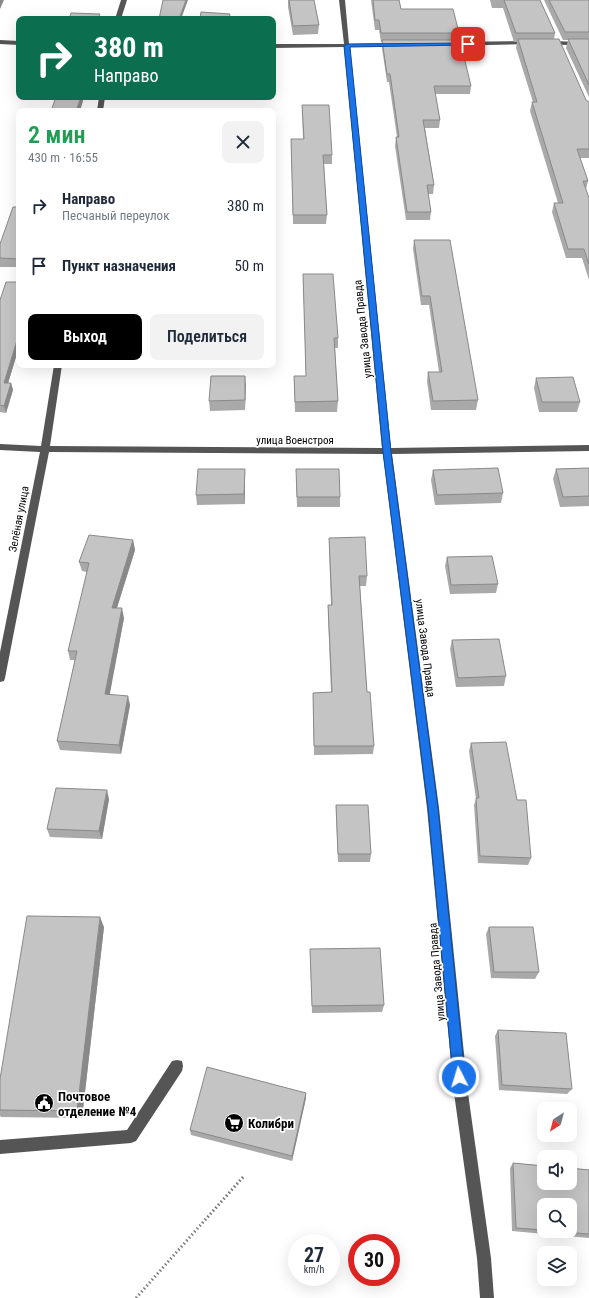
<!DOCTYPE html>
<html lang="ru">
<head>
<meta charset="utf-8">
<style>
	:root { --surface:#fff; --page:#f2f2f3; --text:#1f2937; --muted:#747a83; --accent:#000 }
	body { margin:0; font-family:"Roboto Condensed",sans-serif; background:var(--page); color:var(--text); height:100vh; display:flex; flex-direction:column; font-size:15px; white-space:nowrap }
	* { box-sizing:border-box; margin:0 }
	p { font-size:13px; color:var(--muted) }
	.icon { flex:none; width:22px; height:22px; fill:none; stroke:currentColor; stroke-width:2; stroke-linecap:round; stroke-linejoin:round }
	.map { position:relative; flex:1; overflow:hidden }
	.details { position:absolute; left:16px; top:108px; width:260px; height:260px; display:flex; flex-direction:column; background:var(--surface); border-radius:8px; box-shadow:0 4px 16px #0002 }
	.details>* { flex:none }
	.top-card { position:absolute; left:16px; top:16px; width:260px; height:84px; border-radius:8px; box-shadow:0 4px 16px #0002; background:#0b6e4f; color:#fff; overflow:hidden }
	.needle { width:26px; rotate:216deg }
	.fabs { position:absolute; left:537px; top:1102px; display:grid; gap:8px }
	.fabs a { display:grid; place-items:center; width:40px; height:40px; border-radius:8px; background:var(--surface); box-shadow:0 4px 16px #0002; font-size:20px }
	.speed { position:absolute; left:288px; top:1234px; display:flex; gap:8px; font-size:20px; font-weight:700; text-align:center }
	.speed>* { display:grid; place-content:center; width:52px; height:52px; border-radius:50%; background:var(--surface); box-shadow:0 4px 16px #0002; line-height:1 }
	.speed small { font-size:10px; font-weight:400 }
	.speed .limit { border:6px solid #d22; background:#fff; color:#111 }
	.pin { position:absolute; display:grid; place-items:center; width:34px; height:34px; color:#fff; margin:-17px; border-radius:8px; box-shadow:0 2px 6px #0006 }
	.me { position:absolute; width:44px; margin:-22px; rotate:355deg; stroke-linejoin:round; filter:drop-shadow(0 0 3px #0008) }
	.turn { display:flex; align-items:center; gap:14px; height:84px; padding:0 12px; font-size:18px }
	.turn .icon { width:52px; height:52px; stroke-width:2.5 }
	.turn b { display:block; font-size:28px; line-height:34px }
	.round { display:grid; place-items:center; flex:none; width:42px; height:42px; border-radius:8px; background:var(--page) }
	.headline { display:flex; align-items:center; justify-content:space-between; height:68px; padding:0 12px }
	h1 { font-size:24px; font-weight:600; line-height:30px; color:#1e9e55 }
	.button { display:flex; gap:8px; margin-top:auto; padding:8px 12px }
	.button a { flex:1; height:46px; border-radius:8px; background:var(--accent); color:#fff; font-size:16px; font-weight:600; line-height:46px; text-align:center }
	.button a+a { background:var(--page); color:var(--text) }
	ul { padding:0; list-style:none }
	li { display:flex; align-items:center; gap:12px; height:60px; padding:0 12px }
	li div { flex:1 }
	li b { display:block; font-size:15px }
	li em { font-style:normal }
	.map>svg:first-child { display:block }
</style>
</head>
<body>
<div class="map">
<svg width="589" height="1298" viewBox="0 0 589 1298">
	<rect width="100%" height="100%" fill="#fff"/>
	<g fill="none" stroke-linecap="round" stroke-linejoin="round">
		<!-- path -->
		<polyline stroke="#777" stroke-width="3" stroke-dasharray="1.5 2.5" stroke-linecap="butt" points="136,1298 244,1176"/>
		<!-- minor -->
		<g fill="#555" fill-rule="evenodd">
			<polygon points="121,0 127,0 121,19 115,19"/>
			<polygon points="339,0 345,0 349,44 395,43 398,45 395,47 350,47 391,448 589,445 589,451 392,454 439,808 468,1093 491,1258 494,1298 480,1298 477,1258 454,1093 427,808 383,454 49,452 5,678 4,681 0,682 0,652 40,452 0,450 0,444 41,446 54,365 62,365 50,446 382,448 344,47 273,48 273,44 344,44"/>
			<polygon points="0,40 19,41 19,45 0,44"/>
			<polygon points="529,41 531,42 531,44 447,46 444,44 447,42"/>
			<polygon points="547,41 589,42 589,46 545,44 545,42"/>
			<polygon points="99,97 105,97 103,111 97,111"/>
			<polygon points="177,1060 182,1061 183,1066 182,1071 136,1141 131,1143 0,1154 0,1140 127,1130 172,1061"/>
		</g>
	</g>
	<!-- wall -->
	<g fill="#a9a9a9" fill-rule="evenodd">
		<polygon points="288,0 314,0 319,25 318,34 293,35 288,7"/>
		<polygon points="371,0 399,0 401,9 459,33 458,40 471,86 470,94 435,94 440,120 439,128 425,128 434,185 433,194 428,194 431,212 430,220 406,220 395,146 396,137 397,137 389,82 387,82 382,48 382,42 381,42 379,30 375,30"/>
		<polygon points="490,0 540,0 555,33 554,39 586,100 589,102 589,158 580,158 588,181 586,189 589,198 589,280 582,258 566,258 552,212 554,203 558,203 530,111 532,102 533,102 516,48 517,42 514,42 503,8 492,8"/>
		<polygon points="544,0 589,0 589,97 566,48 568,40 563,40"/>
		<polygon points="302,105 332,155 332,164 324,164 327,215 326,224 293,224 291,139 303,139"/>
		<polygon points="19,200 19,267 0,267 0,244"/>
		<polygon points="414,240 478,400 476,410 431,410 427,381 428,372 439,372 429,305 421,305 413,249"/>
		<polygon points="303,274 338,338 338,348 335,348 338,401 337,412 295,412 294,376 306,376"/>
		<polygon points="19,282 19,347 8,383 11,383 13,390 6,413 0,412 0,300"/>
		<polygon points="245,376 245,410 210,411 209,401"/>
		<polygon points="536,378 580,402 577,412 539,412 534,388"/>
		<polygon points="589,468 589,506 560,507 553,479 556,469"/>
		<polygon points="245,469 245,504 197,505 196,495"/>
		<polygon points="433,470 503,493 501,503 435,505 431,480"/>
		<polygon points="296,479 340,497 340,507 297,507"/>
		<polygon points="329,538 367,576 366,586 360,586 367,692 374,746 373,754 314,755 313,693 331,692 328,615 328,605 331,605 329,548"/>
		<polygon points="133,540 135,550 117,608 124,618 109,695 130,705 121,754 60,750 57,741 75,660 70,660 68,651 87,572 82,571 79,562"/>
		<polygon points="447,557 498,584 496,593 450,594 445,566"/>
		<polygon points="452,640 506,676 504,686 456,687 450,649"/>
		<polygon points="471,743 531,858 528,865 478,863 474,805 476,799 469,751"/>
		<polygon points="109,799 102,839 50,837 47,829"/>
		<polygon points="336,805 371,854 370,862 338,862 336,813"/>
		<polygon points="104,927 82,1118 1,1117 0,1116 0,1079"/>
		<polygon points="489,927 539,972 535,979 491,978 486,934"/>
		<polygon points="310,949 384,1005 382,1012 312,1013"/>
		<polygon points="498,1030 572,1089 567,1094 499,1090 495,1036"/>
		<polygon points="306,1093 306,1098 292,1161 191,1135 190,1130"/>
		<path d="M513 1163 589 1170V1238L512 1231 510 1168ZM544 1205 570 1231H544Z"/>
	</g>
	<!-- shaded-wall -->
	<g fill="#898989">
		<polygon points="0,0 4,0 0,9"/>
		<polygon points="186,0 188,0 181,19 179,19"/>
		<polygon points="81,97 83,97 83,101 80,111 76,111"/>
		<polygon points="19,334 19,347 6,390 4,383"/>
		<polygon points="245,376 246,386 245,410"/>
		<polygon points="11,383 13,390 6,413 4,406"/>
		<polygon points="245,469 245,504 244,494"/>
		<polygon points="133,540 135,550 114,617 112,608"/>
		<polygon points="122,608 124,618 108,704 105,694"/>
		<polygon points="128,696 130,705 121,754 119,745"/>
		<polygon points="107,790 109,799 102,839 99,831"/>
		<polygon points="100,917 104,927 82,1118 77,1111"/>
		<polygon points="306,1093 306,1098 292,1161 292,1156"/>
	</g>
	<!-- building -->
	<g fill="#c4c4c4" stroke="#898989">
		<polygon points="163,0 186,0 179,19 159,19"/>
		<polygon points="289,0 314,0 319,25 293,26"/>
		<polygon points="373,0 399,0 401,9 453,9 459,33 381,33 379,20 375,20"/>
		<polygon points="504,0 540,0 555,33 516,33"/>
		<polygon points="549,0 589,0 589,32 565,32"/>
		<polygon points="201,12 230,14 229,19 200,19"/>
		<polygon points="71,13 100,14 98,19 50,19 51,18 69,19"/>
		<polygon points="518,39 559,39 586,100 589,102 589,149 577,149 588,181 583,181 589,198 589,264 584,249 568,249 554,203 563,203 532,102 537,102"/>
		<polygon points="568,39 589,39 589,85"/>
		<polygon points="382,40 460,40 471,86 434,86 440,120 423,120 434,185 427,185 431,212 407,212 396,137 399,137 390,74 387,74"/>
		<polygon points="56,97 81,97 76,111 51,111"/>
		<polygon points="302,105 329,105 332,155 323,155 327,215 293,215 291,139 304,139"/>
		<polygon points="19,200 19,259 0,258 0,244 13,207 17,207"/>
		<polygon points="414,240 450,240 478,400 433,401 428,372 442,372 430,296 422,296"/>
		<polygon points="303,274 333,274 338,338 334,338 338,401 295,402 294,376 306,376"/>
		<polygon points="6,282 19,282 19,334 4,383 11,383 4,406 0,405 0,300"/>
		<polygon points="211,376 245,376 245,400 209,401"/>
		<polygon points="573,377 580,402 542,402 536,378"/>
		<polygon points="498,468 503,493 437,495 433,470"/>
		<polygon points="589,468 589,496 563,497 556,469"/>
		<polygon points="198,469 245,469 244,494 196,495"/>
		<polygon points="296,469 339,469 340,497 297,497"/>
		<polygon points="89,535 133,540 112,608 122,608 105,694 128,696 119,745 57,741 77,651 68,651 89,563 79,562"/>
		<polygon points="365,537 367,576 359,576 367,692 370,692 374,746 314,746 313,693 332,692 328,605 332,605 329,538"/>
		<polygon points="492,556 498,584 451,585 447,557"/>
		<polygon points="499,639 506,676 458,678 452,640"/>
		<polygon points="506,742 517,800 526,800 531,858 480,856 476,798 479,798 471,743"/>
		<polygon points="56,788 107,790 99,831 47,829"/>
		<polygon points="336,805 368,805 371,854 338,854"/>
		<polygon points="27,916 100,917 77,1111 0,1110 0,1079"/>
		<polygon points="489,927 533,927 539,972 494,972"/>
		<polygon points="380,948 384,1005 312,1006 310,949"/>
		<polygon points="498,1030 566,1033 572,1089 502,1085"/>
		<polygon points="207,1067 306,1093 292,1156 190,1130"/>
		<polygon points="513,1163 544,1166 544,1183 570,1183 570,1168 589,1170 589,1234 552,1231 570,1231 570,1205 544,1205 544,1230 516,1228"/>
	</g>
	<!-- route -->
	<polygon fill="#1a73e8" stroke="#114b97" points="468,43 470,44 470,45 350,47 391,452 438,808 465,1077 463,1081 459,1083 455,1081 453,1077 428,808 383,452 344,46 347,44"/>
	<!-- icons -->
	<defs>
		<g id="civic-disc" transform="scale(1)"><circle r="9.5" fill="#000" stroke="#fff"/><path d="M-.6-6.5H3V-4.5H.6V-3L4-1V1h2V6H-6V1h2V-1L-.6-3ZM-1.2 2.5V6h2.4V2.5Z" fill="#fff"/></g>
		<g id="supermarket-disc" transform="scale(1)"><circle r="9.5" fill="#000" stroke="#fff"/><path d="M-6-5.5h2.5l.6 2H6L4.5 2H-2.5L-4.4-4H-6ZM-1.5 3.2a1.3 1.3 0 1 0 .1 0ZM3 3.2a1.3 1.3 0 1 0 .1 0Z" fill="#fff"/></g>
	</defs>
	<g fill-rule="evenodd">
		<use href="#civic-disc" x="44" y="1103"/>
		<use href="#supermarket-disc" x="234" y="1123"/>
	</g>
	<g text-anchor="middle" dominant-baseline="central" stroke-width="3.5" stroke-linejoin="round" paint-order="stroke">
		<!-- street labels -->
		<g font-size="11" fill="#000" stroke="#fff">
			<text transform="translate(363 329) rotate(-96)">улица Завода Правда</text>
			<text x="295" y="440">улица Военстроя</text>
			<text transform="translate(19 519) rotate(-79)">Зелёная улица</text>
			<text transform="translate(425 648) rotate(83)">улица Завода Правда</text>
			<text transform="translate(437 972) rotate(-95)">улица Завода Правда</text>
		</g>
		<!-- near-poi labels -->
		<g font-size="13" font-weight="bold" fill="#000" stroke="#fff" text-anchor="start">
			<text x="58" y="1096">Почтовое<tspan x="58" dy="15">отделение №4</tspan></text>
			<text x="248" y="1123">Колибри</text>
		</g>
	</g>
</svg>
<div class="fabs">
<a><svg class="needle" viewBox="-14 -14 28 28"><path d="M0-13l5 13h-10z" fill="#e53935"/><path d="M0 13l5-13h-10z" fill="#747a83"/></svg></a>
<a><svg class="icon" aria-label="sound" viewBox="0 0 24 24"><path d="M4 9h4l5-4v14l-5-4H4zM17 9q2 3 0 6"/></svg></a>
<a><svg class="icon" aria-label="search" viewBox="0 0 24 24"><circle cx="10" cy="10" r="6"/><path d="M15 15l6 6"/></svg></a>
<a><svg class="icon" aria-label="layers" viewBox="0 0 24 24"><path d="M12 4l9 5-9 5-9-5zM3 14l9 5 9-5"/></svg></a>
</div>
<div class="speed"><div>27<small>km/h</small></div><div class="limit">30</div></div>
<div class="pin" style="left:468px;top:44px;background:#d93025"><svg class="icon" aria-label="arrive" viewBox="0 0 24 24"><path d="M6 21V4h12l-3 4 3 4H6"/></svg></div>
<svg class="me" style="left:459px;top:1077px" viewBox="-20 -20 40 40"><circle r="17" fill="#1a73e8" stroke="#fff" stroke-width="3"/><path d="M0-11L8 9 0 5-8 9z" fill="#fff"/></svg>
<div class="top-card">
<div class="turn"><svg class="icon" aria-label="right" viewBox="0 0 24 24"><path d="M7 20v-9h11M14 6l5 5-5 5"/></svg><div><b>380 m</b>Направо</div></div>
</div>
<section class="details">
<div class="headline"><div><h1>2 мин</h1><p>430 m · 16:55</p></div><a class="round"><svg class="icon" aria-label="close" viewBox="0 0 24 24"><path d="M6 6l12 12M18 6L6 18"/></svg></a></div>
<ul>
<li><svg class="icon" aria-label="right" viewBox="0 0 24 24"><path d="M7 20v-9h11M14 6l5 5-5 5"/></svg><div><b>Направо</b><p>Песчаный переулок</p></div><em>380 m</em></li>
<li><svg class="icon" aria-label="arrive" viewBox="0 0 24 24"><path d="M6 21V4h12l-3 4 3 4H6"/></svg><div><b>Пункт назначения</b></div><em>50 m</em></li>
</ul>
<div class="button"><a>Выход</a><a>Поделиться</a></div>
</section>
</div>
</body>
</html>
